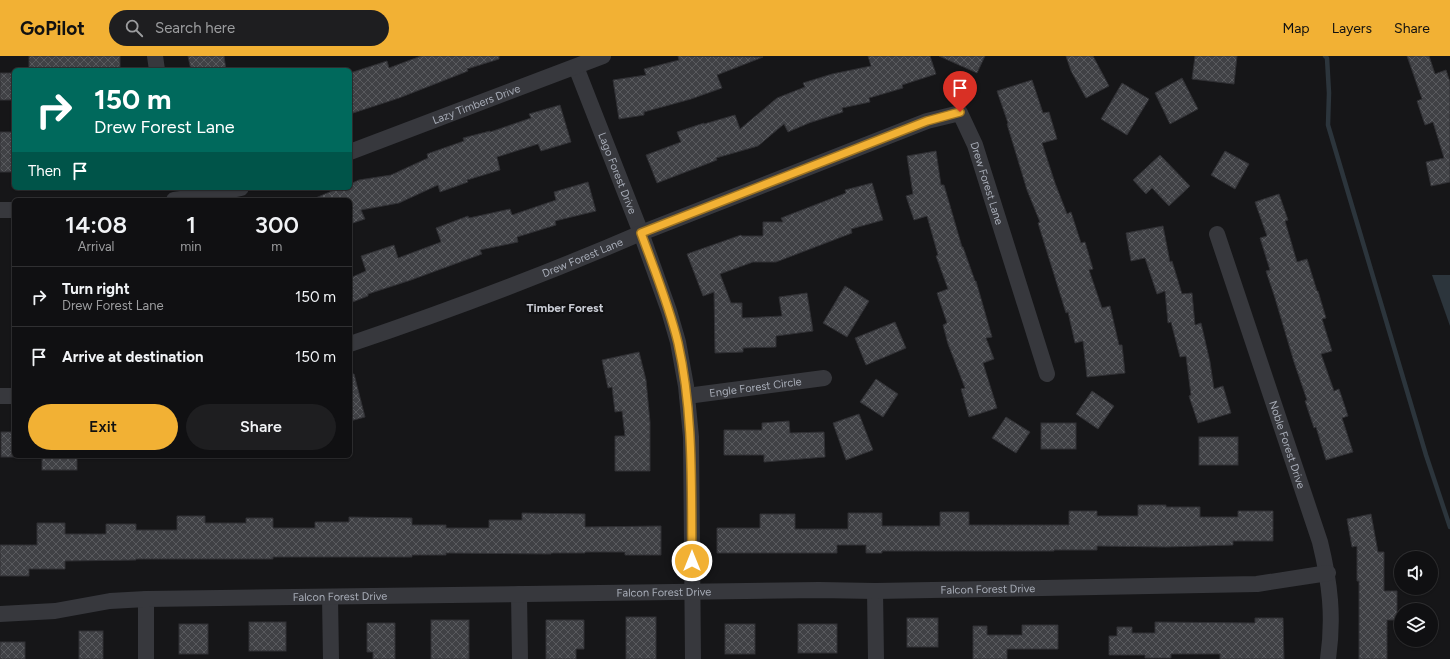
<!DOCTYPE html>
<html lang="en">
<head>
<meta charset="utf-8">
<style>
	:root { --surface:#101012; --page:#1e1e20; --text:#f1f3f6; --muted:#9c9d9f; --line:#303032; --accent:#f2b134 }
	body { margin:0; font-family:Figtree,sans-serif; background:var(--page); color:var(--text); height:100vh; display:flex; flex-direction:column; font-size:15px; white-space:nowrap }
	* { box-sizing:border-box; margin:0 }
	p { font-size:13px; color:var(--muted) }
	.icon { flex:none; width:22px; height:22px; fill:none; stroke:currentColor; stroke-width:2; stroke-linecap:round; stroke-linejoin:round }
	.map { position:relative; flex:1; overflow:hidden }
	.side { position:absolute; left:12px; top:142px; width:340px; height:260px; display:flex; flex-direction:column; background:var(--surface); border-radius:6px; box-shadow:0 1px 3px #0004,0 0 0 1px var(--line) }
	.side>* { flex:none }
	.top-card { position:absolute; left:12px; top:12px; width:340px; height:122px; border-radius:6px; box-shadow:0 1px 3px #0004,0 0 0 1px var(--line); background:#00695c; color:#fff; overflow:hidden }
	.fabs { position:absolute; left:1394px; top:495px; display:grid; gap:8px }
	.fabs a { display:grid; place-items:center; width:44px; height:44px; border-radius:50%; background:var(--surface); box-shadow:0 1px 3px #0004,0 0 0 1px var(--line); font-size:20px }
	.pin { position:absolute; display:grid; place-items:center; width:34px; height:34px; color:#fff; margin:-41px -17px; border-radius:50% 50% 50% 0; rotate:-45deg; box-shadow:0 0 4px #0007 }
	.pin .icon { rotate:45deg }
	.me { position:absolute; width:44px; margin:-22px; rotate:0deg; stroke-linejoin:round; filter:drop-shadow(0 0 3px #0008) }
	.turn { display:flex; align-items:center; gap:14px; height:84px; padding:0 16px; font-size:18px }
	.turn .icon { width:52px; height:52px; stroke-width:2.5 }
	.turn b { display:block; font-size:28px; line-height:34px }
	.then { display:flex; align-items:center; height:38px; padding:0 16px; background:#0003; gap:8px; font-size:15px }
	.eta { display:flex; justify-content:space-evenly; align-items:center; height:68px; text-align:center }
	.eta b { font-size:24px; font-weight:600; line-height:28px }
	.action { display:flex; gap:8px; margin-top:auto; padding:8px 16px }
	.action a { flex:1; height:46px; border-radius:24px; background:var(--accent); color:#111; font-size:16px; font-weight:600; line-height:46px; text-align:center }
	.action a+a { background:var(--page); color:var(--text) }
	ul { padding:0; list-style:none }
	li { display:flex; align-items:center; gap:12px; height:60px; padding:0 16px; border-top:1px solid var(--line) }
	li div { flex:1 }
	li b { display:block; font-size:15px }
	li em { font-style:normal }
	header { display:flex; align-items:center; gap:24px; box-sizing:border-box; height:56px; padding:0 20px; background:var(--accent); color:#111 }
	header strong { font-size:19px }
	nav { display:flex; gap:22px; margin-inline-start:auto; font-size:14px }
	.search { width:280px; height:36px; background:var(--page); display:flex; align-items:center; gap:10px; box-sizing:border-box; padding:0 14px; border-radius:22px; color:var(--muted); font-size:15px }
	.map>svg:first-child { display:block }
</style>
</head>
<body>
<header>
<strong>GoPilot</strong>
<div class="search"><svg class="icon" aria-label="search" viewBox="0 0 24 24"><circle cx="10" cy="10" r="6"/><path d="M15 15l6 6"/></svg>Search here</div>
<nav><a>Map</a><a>Layers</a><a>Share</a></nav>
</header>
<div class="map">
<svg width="1450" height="603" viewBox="0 0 1450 603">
	<defs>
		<pattern id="building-cross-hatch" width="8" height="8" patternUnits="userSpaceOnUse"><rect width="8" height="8" fill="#404145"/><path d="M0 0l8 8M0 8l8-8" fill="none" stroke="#595a5e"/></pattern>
	</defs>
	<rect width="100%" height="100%" fill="#161618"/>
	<!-- water -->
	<polygon fill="#2c353c" points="1432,219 1450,219 1450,270"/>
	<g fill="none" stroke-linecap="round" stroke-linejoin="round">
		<!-- stream -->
		<polyline stroke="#2c353c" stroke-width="4.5" points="1325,0 1327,2 1329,37 1328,69 1426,399 1450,471"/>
	</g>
	<!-- building -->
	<g fill="url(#building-cross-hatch)" stroke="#303034">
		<rect x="29" y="0" width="91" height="14"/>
		<polygon points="188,0 224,0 226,14 191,14"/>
		<polygon points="421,0 499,0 499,3 467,13 468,15 440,26 399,42 350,58 350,17 387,5 389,12"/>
		<polygon points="678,0 763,1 717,19 722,32 691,43 644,56 644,59 619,63 613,24 646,19 644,13 679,4"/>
		<polygon points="868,0 930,0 936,18 902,29 903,32 869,42 870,46 842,52 843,56 809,67 788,76 784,68 758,90 716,102 717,104 657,127 646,99 681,86 677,76 704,67 704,68 735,59 740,73 777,42 805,31 803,27 832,18 871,10"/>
		<polygon points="939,0 985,0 977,17"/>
		<polygon points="1066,0 1093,0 1109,30 1086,42 1071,15"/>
		<polygon points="1195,0 1237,0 1234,28 1192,23"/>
		<polygon points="1407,0 1429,0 1435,18 1446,14 1450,26 1450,126 1431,130 1426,106 1444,102 1433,66 1425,69 1417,45 1422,43"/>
		<rect x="0" y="17" width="14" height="27"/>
		<polygon points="1182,22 1198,53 1170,68 1155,37"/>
		<polygon points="1032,24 1043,57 1049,56 1057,83 1042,87 1055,127 1067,158 1071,156 1081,187 1085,186 1093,213 1089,214 1102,252 1110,250 1119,289 1122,289 1125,317 1087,321 1083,285 1075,287 1068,256 1066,257 1038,167 1040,166 1027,134 1007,68 1008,67 997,35"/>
		<polygon points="1122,27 1149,43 1127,79 1101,63"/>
		<polygon points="560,49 571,86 541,95 538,88 497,101 500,114 467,124 468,126 440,136 438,129 399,147 361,154 365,163 350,168 350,144 311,144 339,132 350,132 350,128 359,124 391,119 428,102 427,98 464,85 463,82 490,75 490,76 531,62 529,58"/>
		<rect x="0" y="76" width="14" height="40"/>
		<polygon points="936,95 941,129 944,129 962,191 963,191 975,225 976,225 992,281 986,282 994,303 983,307 997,352 969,361 961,333 965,332 948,288 943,269 947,267 937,237 948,233 936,200 938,199 927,160 914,164 906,140 913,138 907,100"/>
		<polygon points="1225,95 1249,108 1235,133 1211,119"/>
		<polygon points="1160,99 1190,130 1169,150 1152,132 1146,138 1133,124"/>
		<polygon points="588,126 596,155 555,165 556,169 517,181 518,186 480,194 482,198 411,224 368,238 368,240 350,247 350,222 366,215 361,200 394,189 398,202 441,186 436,172 468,160 469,162 510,153 512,159 556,144 554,136"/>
		<polygon points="872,127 883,164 851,173 852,177 776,206 753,206 720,218 731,247 742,247 742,262 782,260 779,241 807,237 813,275 776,280 776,291 743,292 743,296 715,297 714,236 703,240 687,198 741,179 742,180 763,180 763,166 783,166 781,162 846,137 845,134"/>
		<polygon points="1279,138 1288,164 1285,165 1297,206 1307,203 1317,235 1318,235 1326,262 1322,263 1332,295 1321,298 1334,335 1339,333 1348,360 1342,362 1353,396 1326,404 1316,371 1314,372 1305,345 1307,344 1294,306 1275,242 1266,215 1270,214 1260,182 1267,180 1255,146"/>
		<polygon points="1163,170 1170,206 1172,205 1182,238 1192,237 1195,269 1201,267 1210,306 1214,333 1223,330 1231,357 1198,367 1189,340 1191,339 1186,300 1180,301 1171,266 1168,267 1165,235 1157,238 1145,202 1131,205 1126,177"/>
		<polygon points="845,230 869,245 847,281 823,267"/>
		<polygon points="895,266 906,292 866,309 855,282"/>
		<polygon points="639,296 646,324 650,366 650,415 615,415 615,380 625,380 622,355 615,356 612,331 608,332 602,304"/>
		<polygon points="350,318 354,318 365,361 350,365"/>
		<polygon points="876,323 898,338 883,361 860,346"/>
		<polygon points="1092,335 1114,350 1098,373 1076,358"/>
		<polygon points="859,358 873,394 846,404 833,367"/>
		<polygon points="1006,361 1030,376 1016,397 992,382"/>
		<polygon points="789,365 790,377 824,376 825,401 764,406 764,399 724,399 724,374 762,374 762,367"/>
		<rect x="1041" y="367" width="35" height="26"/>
		<rect x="1" y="376" width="13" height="25"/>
		<rect x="1199" y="381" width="39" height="28"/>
		<rect x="42" y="400" width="35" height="14"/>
		<polygon points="1138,449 1166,449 1166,451 1200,451 1200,461 1238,461 1238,455 1273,455 1273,485 1233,485 1233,489 1166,491 1097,490 1097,494 1054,494 1054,495 882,495 882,497 866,497 866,489 837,489 837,497 717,497 717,472 760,472 760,458 795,458 795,473 848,473 848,457 882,457 882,470 940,470 940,456 969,456 969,469 1069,469 1069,455 1097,455 1097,460 1138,460"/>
		<polygon points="522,457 585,458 585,471 661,470 661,499 625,499 625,496 585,496 585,497 551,497 551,498 446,497 446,499 412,499 412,501 273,501 273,503 136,503 136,504 65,505 65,513 29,513 29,520 0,520 0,489 37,489 37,467 65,467 65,478 106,478 106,468 136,468 136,474 177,474 177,460 205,460 205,467 246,467 246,462 273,462 273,472 315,472 315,466 349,466 349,461 412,462 412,469 446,469 446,472 489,472 489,464 522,464"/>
		<polygon points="1371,458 1378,496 1384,496 1384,535 1397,535 1397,564 1387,564 1387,603 1359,603 1359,525 1357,525 1357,490 1352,491 1347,463"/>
		<rect x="626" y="561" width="30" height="42"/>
		<rect x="907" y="562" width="31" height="29"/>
		<polygon points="1255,562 1283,562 1284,603 1220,603 1220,598 1171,598 1171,602 1145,602 1145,599 1109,599 1109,580 1117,580 1117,571 1132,571 1132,577 1155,577 1155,566 1255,567"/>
		<rect x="431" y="564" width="38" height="39"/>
		<polygon points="546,564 584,564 584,593 576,593 576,603 546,603"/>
		<rect x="249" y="566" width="37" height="29"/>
		<polygon points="367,567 395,567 395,603 373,603 373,596 367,596"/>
		<rect x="179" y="568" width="29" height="30"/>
		<rect x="725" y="568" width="30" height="30"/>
		<rect x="798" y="568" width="39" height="29"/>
		<polygon points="1022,569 1058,569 1058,593 1007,593 1007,603 973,603 973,570 987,570 987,579 1022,579"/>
		<rect x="79" y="575" width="24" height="28"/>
		<rect x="0" y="586" width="25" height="17"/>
	</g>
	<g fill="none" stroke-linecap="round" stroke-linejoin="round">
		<!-- minor -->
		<g stroke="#37383d" stroke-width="16">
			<polyline points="155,0 157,14"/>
			<path id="s1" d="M576 11 641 177 669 255 678 286 686 330 691 381 693 603"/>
			<path id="s2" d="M350 96 603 0"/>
			<polyline points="174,144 208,139 241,132"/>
			<polyline points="0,154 14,154"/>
			<path id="s3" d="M1217 178 1320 486C1330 527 1334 561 1328 603"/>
			<path id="s4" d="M350 288C448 255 546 218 641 177L927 65 960 57 975 89 1047 318"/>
			<polyline points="0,340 14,340"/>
			<path id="s5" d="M687 340 824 322"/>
			<polyline points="875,535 876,603"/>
			<polyline points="519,538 520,603"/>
			<polyline points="330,541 331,603"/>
			<polyline points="146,543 146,603"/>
			<path id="s6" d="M0 558 55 555 110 545 146 543 819 534 875 535 1257 528 1328 517"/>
		</g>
	</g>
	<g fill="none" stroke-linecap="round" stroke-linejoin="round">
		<!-- route casing -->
		<g stroke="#9d7322" stroke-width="10">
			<path id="route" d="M692 505C691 432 694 358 678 287 669 249 654 213 641 177L927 65 960 56"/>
		</g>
		<!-- route -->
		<use href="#route" stroke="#f2b134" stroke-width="7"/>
	</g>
	<g text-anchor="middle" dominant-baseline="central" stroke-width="4" stroke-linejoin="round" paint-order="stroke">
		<!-- street labels -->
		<g font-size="11" fill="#a8adb8" stroke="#111113">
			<text stroke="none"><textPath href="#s2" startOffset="135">Lazy Timbers Drive</textPath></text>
			<text stroke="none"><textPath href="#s1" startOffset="114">Lago Forest Drive</textPath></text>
			<text stroke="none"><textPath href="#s4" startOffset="728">Drew Forest Lane</textPath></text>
			<text stroke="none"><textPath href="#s4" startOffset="248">Drew Forest Lane</textPath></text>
			<text stroke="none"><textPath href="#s5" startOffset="69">Engle Forest Circle</textPath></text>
			<text stroke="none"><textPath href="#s3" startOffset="222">Noble Forest Drive</textPath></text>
			<text stroke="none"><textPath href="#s6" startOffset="989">Falcon Forest Drive</textPath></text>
			<text stroke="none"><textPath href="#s6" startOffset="665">Falcon Forest Drive</textPath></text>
			<text stroke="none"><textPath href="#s6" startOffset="341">Falcon Forest Drive</textPath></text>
		</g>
		<!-- neighbourhood labels -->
		<g font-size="12" font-weight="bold" fill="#c9ccd4" stroke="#111113">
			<text x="565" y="252">Timber Forest</text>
		</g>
	</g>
</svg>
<div class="fabs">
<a><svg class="icon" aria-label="sound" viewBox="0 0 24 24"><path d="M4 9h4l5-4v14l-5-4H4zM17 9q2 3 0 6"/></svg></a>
<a><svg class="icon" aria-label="layers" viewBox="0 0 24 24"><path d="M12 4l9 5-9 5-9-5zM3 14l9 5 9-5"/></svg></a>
</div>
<div class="pin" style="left:960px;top:56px;background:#d93025"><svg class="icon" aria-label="arrive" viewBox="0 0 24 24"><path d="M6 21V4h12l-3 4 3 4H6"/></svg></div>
<svg class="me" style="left:692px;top:505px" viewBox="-20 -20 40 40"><circle r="17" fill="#f2b134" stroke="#fff" stroke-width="3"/><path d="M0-11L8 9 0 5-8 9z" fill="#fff"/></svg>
<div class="top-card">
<div class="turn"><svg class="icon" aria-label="right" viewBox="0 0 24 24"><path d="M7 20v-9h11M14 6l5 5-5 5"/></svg><div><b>150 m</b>Drew Forest Lane</div></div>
<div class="then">Then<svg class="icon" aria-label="arrive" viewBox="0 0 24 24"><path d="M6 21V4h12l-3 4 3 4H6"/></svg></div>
</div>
<section class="side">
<div class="eta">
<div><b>14:08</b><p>Arrival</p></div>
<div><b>1</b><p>min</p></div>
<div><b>300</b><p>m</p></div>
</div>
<ul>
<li><svg class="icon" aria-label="right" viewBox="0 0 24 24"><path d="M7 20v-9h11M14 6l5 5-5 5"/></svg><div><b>Turn right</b><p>Drew Forest Lane</p></div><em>150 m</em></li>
<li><svg class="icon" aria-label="arrive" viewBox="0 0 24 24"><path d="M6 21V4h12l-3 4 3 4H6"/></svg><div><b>Arrive at destination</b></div><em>150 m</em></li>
</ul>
<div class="action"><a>Exit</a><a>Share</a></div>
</section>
</div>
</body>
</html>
